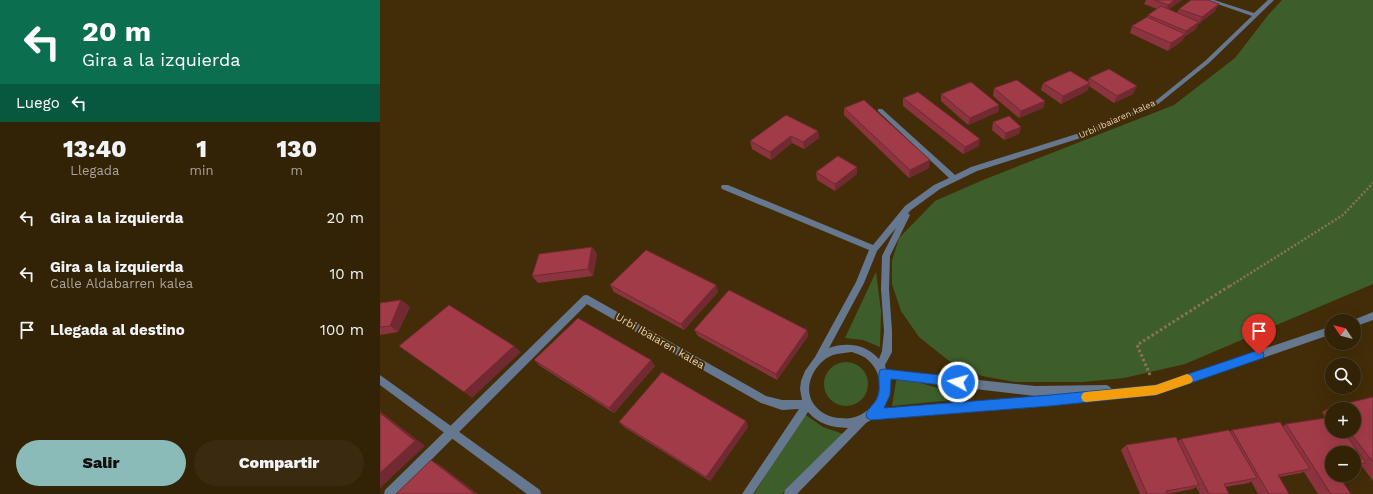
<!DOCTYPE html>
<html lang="es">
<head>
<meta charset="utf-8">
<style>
	:root { --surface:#322206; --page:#3a2a10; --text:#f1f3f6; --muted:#a8a49b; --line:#4d3f28; --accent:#8bbbb9 }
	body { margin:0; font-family:"Work Sans",sans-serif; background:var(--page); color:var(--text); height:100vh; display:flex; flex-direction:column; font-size:15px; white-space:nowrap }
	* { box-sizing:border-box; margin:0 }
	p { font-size:13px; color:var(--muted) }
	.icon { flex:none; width:22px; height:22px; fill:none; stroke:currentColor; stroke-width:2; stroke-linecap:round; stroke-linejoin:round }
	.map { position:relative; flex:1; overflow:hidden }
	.sheet { display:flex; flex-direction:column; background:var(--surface); width:380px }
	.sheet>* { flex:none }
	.banner { background:#0b6e4f; color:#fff; overflow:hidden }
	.needle { width:26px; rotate:305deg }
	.controls { position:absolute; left:945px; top:314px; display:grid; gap:8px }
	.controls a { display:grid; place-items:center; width:36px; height:36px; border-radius:50%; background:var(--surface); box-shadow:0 4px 16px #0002,0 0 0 1px var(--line); font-size:20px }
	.pin { position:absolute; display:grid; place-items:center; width:34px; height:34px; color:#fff; margin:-41px -17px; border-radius:50% 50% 50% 0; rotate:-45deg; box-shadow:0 0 4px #0007 }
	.pin .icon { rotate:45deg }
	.me { position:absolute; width:44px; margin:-22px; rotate:276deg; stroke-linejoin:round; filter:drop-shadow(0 0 3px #0008) }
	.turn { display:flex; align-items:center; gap:14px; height:84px; padding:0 16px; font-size:18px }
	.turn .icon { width:52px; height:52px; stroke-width:2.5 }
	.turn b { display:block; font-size:28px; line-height:34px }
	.then { display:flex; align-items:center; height:38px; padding:0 16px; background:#0003; gap:8px; font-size:15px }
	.eta { display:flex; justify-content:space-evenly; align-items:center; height:68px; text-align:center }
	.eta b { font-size:24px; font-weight:800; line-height:28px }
	.primary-button { display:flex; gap:8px; margin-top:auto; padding:8px 16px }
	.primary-button a { flex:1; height:46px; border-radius:24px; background:var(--accent); color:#111; font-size:16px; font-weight:800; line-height:46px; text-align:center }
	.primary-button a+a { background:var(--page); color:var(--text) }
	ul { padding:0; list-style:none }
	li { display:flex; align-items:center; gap:12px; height:56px; padding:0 16px }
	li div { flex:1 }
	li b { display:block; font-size:15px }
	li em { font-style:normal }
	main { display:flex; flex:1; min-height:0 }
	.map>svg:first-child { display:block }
</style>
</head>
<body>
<main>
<section class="sheet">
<div class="banner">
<div class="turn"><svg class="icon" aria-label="left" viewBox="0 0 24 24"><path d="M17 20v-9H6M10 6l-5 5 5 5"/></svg><div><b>20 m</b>Gira a la izquierda</div></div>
<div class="then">Luego<svg class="icon" aria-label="left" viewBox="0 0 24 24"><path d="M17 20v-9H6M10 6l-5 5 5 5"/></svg></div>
</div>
<div class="eta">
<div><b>13:40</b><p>Llegada</p></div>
<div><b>1</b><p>min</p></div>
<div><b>130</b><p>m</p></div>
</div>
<ul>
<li><svg class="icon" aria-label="left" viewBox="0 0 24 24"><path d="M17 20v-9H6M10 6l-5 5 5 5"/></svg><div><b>Gira a la izquierda</b></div><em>20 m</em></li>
<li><svg class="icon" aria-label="left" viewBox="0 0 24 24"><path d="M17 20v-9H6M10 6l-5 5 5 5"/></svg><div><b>Gira a la izquierda</b><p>Calle Aldabarren kalea</p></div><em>10 m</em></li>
<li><svg class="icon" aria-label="arrive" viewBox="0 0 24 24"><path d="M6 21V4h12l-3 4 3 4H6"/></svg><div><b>Llegada al destino</b></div><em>100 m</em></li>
</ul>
<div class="primary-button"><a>Salir</a><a>Compartir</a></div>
</section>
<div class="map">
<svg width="993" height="494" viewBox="0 0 993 494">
	<rect width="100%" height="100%" fill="#432d08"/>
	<!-- green -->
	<g fill="#3d5e2b">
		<polygon points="902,0 993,0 993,284 805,364 744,378 702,382 635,382 602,376 573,364 539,337 521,311 512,284 512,261 519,238 555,201 603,180 794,105 855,58 889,14"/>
		<polygon points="496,272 501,311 500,347 483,340 465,338"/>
		<circle cx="466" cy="384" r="22"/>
		<polygon points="517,376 592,398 512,406"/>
		<polygon points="423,413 443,427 466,435 402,494 374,494"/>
	</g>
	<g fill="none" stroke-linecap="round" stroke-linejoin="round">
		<!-- path-far1 -->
		<polyline stroke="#8a7451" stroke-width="2.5" stroke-dasharray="2 2" stroke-linecap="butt" points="850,286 963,215 993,183"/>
		<!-- path -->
		<polyline stroke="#8a7451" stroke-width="3" stroke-dasharray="2.5 2.5" stroke-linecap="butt" points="770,375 757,345 851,285"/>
		<!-- pedestrian -->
		<polygon fill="#657890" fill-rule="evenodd" points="206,295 209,296 210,299 209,302 17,494 4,494 5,490 203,296"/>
		<!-- minor -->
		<g fill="#657890" fill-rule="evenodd">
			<path d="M826 0H834L874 13 888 0H894L829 63 777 105 710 135 597 171 560 189 531 210 528 213 530 215 510 256 509 289 512 331V352L505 365 506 370 655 386 727 385 730 387 732 390 776 385 952 326V334L776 395 670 406 491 420 486 423 417 494H404L405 490 468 428C451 427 440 425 428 412L373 494H362L419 409 402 410 381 403 203 302 202 299 203 296 206 295 209 296 386 396 402 400H422L420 389 421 381 425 371 435 357 476 282 489 250 342 189 341 187 342 185H348L493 245 525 206 554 185 569 178 498 111V109H502L575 175 591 167 706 131 773 103 825 61 872 16ZM516 228 502 256 501 289 504 331 502 351 499 359C485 344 467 342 449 348L484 283 497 251ZM472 352C477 354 484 356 488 360 510 380 499 412 471 418 467 419 462 418 459 418 448 417 439 412 433 403 422 386 436 361 453 355 459 353 466 353 472 352ZM509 379 655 396 681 395 501 409 508 396Z"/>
			<polygon points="993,312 993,320 974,327 974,321 971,321"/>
			<polygon points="0,375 160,490 161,494 147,494 0,385"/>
		</g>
	</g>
	<!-- wall -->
	<g fill="#8b333e" fill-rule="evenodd">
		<polygon points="766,0 802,0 789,9 797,13 799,9 835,11 818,24 816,29 804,37 802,41 788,51 750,33 752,26 766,18 768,15 777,9 764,4"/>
		<polygon points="709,78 753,94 734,103 709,86 707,91 681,104 661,90 663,83 708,82"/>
		<polygon points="614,88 665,101 663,108 639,118 613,96"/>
		<polygon points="561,94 619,105 618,112 588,125 561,101"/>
		<polygon points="523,98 599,146 583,154 523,106"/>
		<polygon points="464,108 549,168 529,178 464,115"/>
		<polygon points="613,122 641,127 639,134 624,140 612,130"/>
		<polygon points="438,131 439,138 424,149 412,143 391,160 372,149 370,141"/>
		<polygon points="477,167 477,174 455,191 437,180 436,172"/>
		<polygon points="212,247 217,254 213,276 158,283 152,276"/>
		<polygon points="230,285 336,285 338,292 304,330 234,292"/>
		<polygon points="21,300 30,307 18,332 0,335 0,303"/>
		<polygon points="314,330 427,330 428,336 397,380 318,336"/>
		<polygon points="154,360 271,360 275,366 234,413 160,366"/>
		<path d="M993 397V481L981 465 974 468V453H952V475L971 494H938L924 472 921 473 899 477 909 494H878L871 481 869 483 845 487 849 494H820L816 487 813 489 788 494H760L741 450 746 445 798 441 801 439 850 432 852 430 903 426 906 424 946 418 942 412 951 407ZM952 409H974V431H952Z"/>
		<polygon points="366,421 368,427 330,481 244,427 239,422"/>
	</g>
	<!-- shaded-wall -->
	<g fill="#712932">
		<polygon points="795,0 802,0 785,12 788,5"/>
		<polygon points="839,4 835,11 818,25 822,17"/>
		<polygon points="819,22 816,29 804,37 802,41 788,51 791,43 804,35 806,31"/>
		<polygon points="710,83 707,91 681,104 683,96"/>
		<polygon points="757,86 753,94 734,103 737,96"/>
		<polygon points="665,101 663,108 639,118 641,111"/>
		<polygon points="619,105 618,112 588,125 590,118"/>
		<polygon points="641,127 639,134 624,140 626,133"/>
		<polygon points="438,131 439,138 424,149 423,142"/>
		<polygon points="411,136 412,143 391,160 390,152"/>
		<polygon points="600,139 599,146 583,154 585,147"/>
		<polygon points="550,160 549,168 529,178 530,170"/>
		<polygon points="477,167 477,174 455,191 455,184"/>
		<polygon points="212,247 217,254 213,276 208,269"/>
		<polygon points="336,285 338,292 304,330 301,324"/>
		<polygon points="21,300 30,307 18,332 10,326"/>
		<polygon points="427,330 428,336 397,380 396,374"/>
		<polygon points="134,346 141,352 92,398 84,392"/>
		<polygon points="271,360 275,366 234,413 229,408"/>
		<polygon points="0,411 45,446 0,488"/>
		<polygon points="366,421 368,427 330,481 326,477"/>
		<polygon points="51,460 60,465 98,494 95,494"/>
	</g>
	<!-- building -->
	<g fill="#a23b48" stroke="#712932">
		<polygon points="774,0 795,0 788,5"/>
		<polygon points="811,0 828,0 839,4 822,17 799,9"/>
		<polygon points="781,6 819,22 806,31 768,15"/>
		<polygon points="767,17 805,34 791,43 752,26"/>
		<polygon points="729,69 757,86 737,96 709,78"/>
		<polygon points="690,71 710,83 683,96 663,83"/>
		<polygon points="637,80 665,101 641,111 614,88"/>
		<polygon points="591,82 619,105 590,118 561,94"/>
		<polygon points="538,92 600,139 585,147 523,98"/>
		<polygon points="484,100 550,160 530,170 464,108"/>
		<polygon points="406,115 438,131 423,142 411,136 390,152 370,141"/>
		<polygon points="629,116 641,127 626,133 613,122"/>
		<polygon points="458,156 477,167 455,184 436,172"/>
		<polygon points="212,247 208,269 152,276 159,254"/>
		<polygon points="266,250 336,285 301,324 230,285"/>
		<polygon points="349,290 427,330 396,374 314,330"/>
		<polygon points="21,300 10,326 0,327 0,303"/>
		<polygon points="69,305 134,346 84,392 19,346"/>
		<polygon points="198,318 271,360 229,408 154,360"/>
		<polygon points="282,372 366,421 326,477 239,422"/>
		<polygon points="993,397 993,462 969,431 974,431 974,409 953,409 951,407"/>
		<polygon points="0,413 35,441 0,473"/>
		<polygon points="952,417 952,431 963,431 986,463 974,465 974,453 952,453 952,475 958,475 971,494 951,494 906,424"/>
		<polygon points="900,422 930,469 898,475 909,494 889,494 852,430"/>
		<polygon points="849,430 877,478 844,484 849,494 829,494 801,439"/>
		<polygon points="796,437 819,485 786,491 788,494 767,494 746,445"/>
		<polygon points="51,460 95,494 16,494"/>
	</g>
	<!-- route -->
	<path fill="#1a73e8" stroke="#114b97" d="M879 350 883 352 884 355 883 358 776 395 670 406 491 420 487 418 486 414C489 407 496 403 498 396 501 387 497 378 500 370L504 369 578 377 581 378 583 382 581 385 578 387 511 379 510 395 504 408 670 395 776 385Z"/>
	<!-- slow -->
	<polygon fill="#f59e0b" points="807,374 811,376 813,380 811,383 776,395 706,402 703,401 701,397 703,393 706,392 776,385"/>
	<g text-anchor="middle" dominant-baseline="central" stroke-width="4" stroke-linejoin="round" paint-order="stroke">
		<!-- far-street labels -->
		<g font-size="9" fill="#e5ceae" stroke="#432d08">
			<text transform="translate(737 119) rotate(-24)">Urbi Ibaiaren kalea</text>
		</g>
		<!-- street labels -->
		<g font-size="11" fill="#e5ceae" stroke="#432d08">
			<text transform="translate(280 341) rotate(30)">Urbi Ibaiaren kalea</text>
		</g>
	</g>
</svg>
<div class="controls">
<a><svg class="needle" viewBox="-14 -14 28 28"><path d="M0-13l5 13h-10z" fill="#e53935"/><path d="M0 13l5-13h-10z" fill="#a8a49b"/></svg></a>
<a><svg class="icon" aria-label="search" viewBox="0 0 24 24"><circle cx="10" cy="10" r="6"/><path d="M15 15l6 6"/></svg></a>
<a>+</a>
<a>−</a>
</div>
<div class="pin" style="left:879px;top:355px;background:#d93025"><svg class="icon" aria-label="arrive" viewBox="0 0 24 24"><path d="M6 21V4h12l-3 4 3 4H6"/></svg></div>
<svg class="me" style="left:578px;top:382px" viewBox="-20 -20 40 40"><circle r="17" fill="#1a73e8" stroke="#fff" stroke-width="3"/><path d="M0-11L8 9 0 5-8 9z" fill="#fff"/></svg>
</div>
</main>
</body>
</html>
